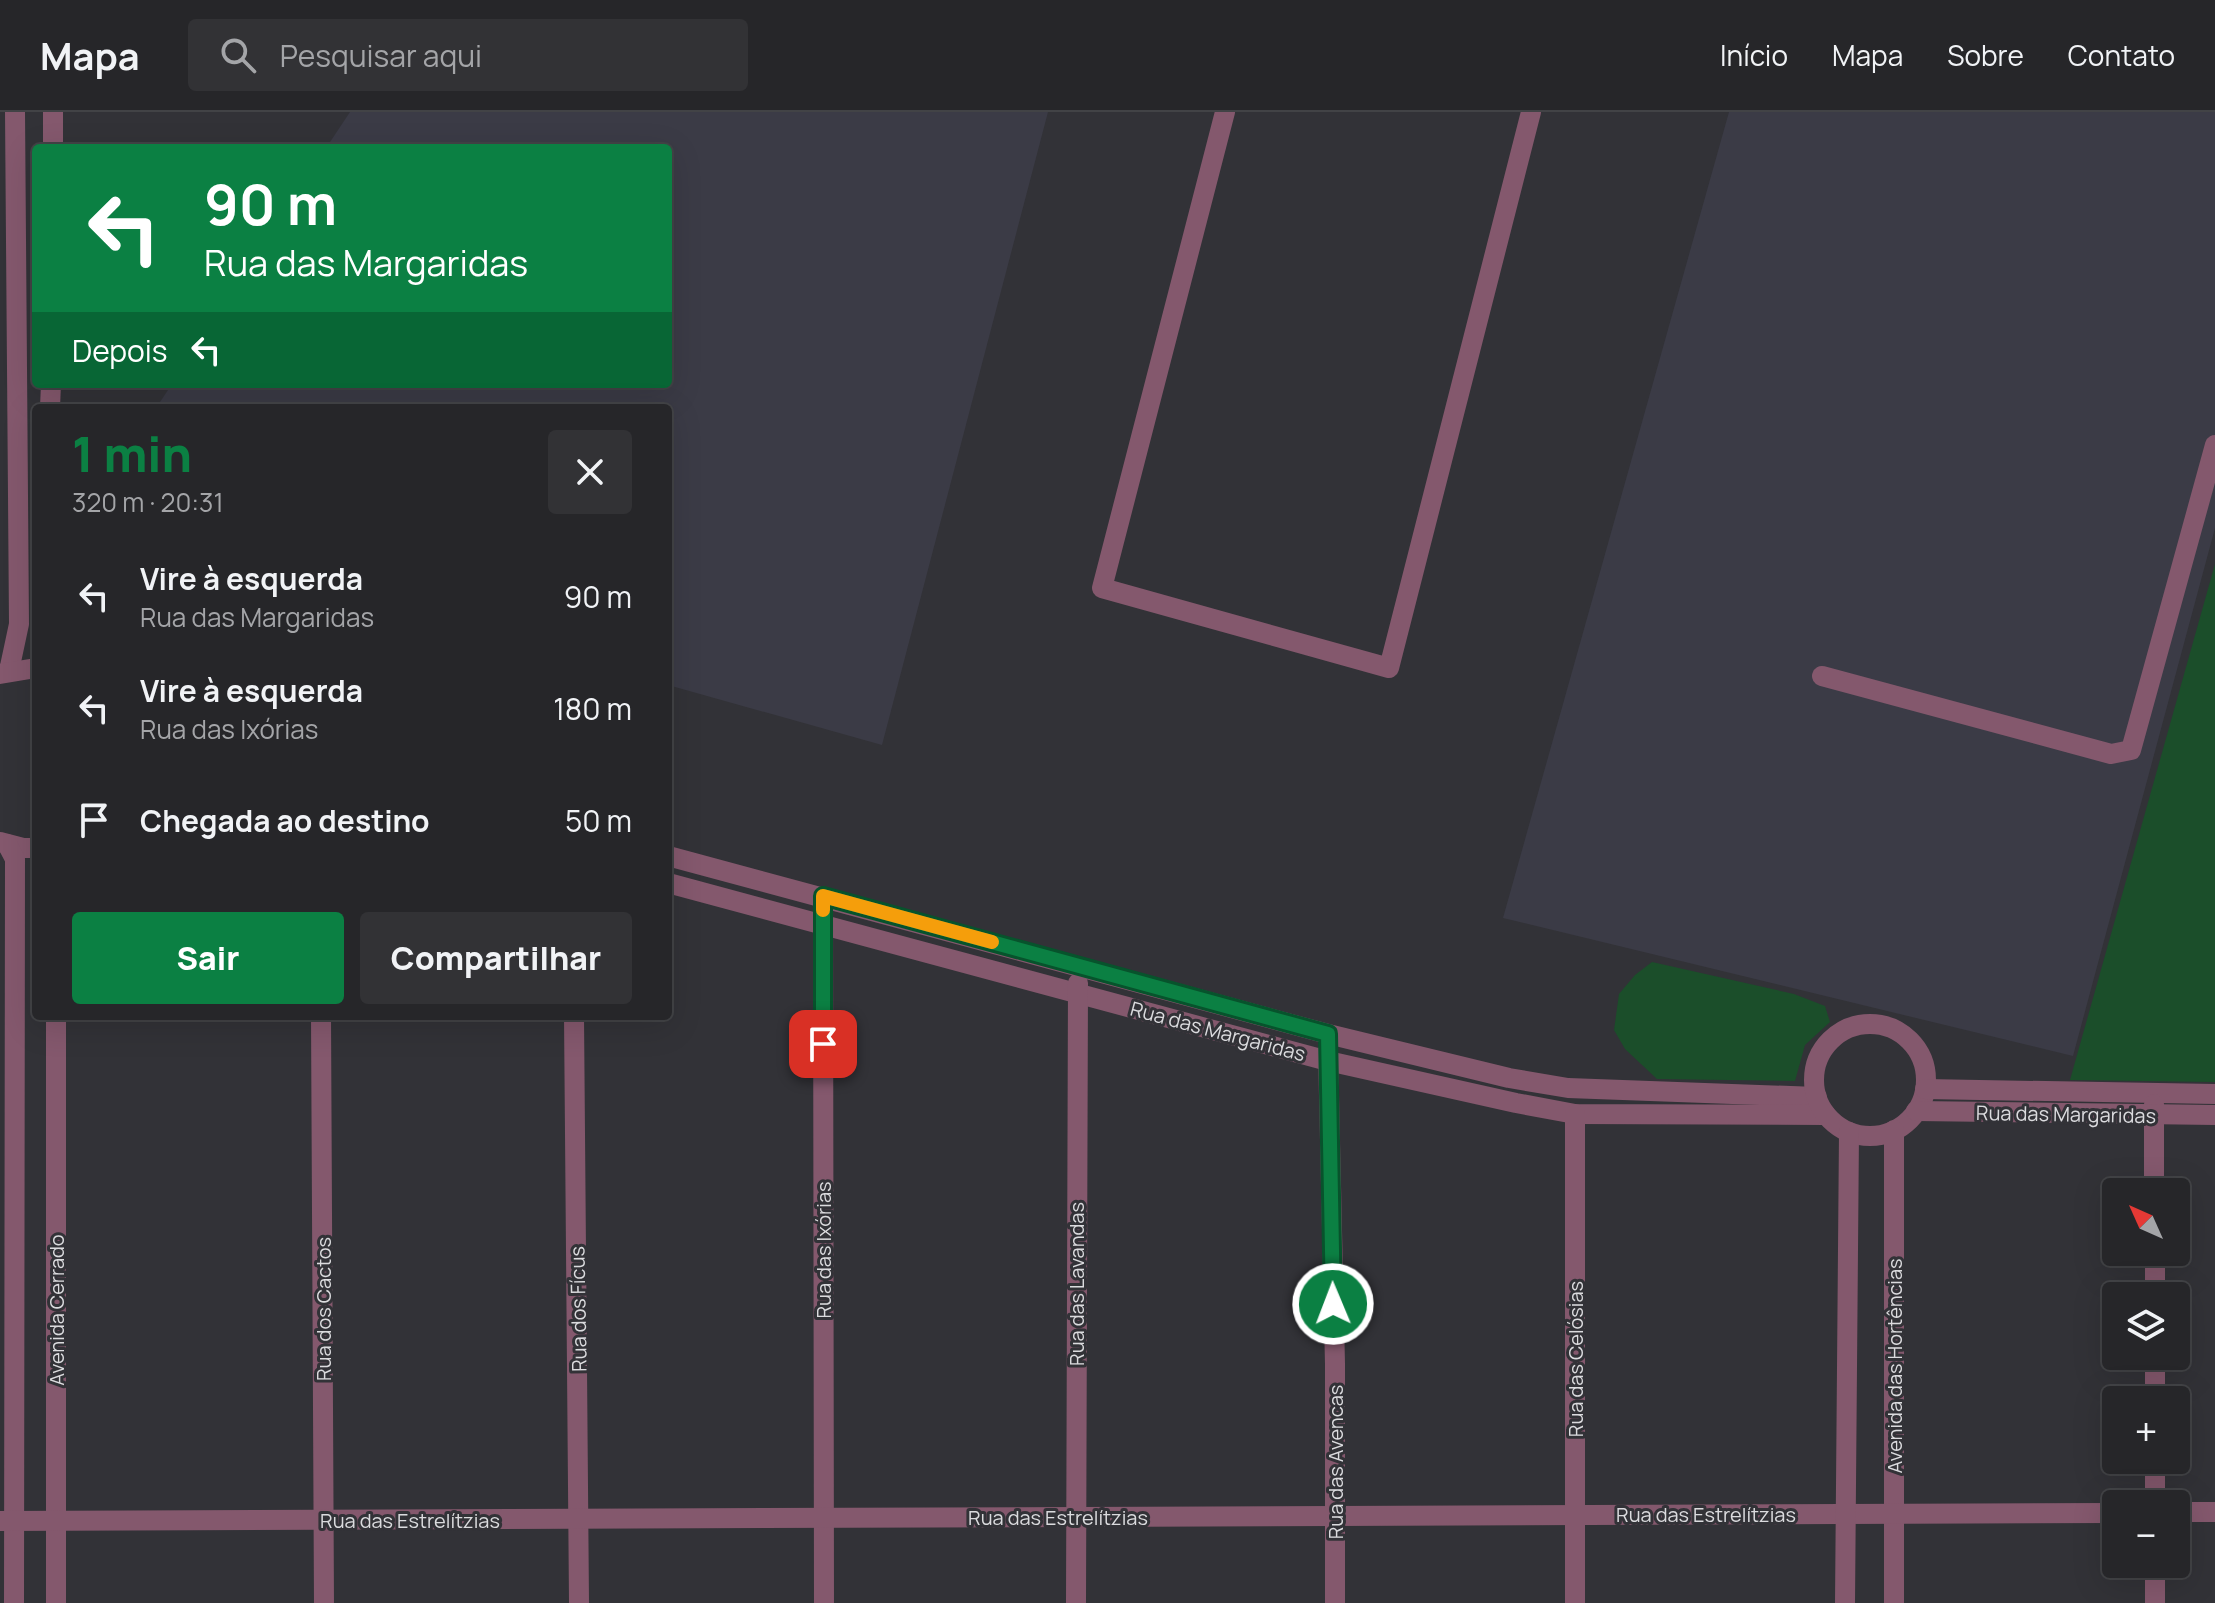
<!DOCTYPE html>
<html lang="pt">
<head>
<meta charset="utf-8">
<style>
	:root { --surface:#262629; --page:#323235; --text:#f1f3f6; --muted:#a4a5a8; --line:#424346; --accent:#0b8043 }
	body { margin:0; font-family:Manrope,sans-serif; background:var(--page); color:var(--text); height:100vh; display:flex; flex-direction:column; font-size:30px; white-space:nowrap }
	* { box-sizing:border-box; margin:0 }
	p { font-size:26px; color:var(--muted) }
	.icon { flex:none; width:44px; height:44px; fill:none; stroke:currentColor; stroke-width:2; stroke-linecap:round; stroke-linejoin:round }
	.map { position:relative; flex:1; overflow:hidden }
	.side { position:absolute; left:32px; top:292px; width:640px; height:616px; display:flex; flex-direction:column; background:var(--surface); border-radius:8px; box-shadow:0 8px 32px #0002,0 0 0 2px var(--line) }
	.side>* { flex:none }
	.hud { position:absolute; left:32px; top:32px; width:640px; height:244px; border-radius:8px; box-shadow:0 8px 32px #0002,0 0 0 2px var(--line); background:#0b8043; color:#fff; overflow:hidden }
	.needle { width:52px; rotate:315deg }
	.tools { position:absolute; left:2102px; top:1066px; display:grid; gap:16px }
	.tools a { display:grid; place-items:center; width:88px; height:88px; border-radius:8px; background:var(--surface); box-shadow:0 8px 32px #0002,0 0 0 2px var(--line); font-size:40px }
	.pin { position:absolute; display:grid; place-items:center; width:68px; height:68px; color:#fff; margin:-34px; border-radius:16px; box-shadow:0 4px 12px #0006 }
	.me { position:absolute; width:88px; margin:-44px; rotate:359deg; stroke-linejoin:round; filter:drop-shadow(0 0 6px #0008) }
	.turn { display:flex; align-items:center; gap:28px; height:168px; padding:0 40px; font-size:36px }
	.turn .icon { width:104px; height:104px; stroke-width:2.5 }
	.turn b { display:block; font-size:56px; line-height:68px }
	.then { display:flex; align-items:center; height:76px; padding:0 40px; background:#0003; gap:16px; font-size:30px }
	.round { display:grid; place-items:center; flex:none; width:84px; height:84px; border-radius:8px; background:var(--page) }
	.headline { display:flex; align-items:center; justify-content:space-between; height:136px; padding:0 40px }
	h1 { font-size:48px; font-weight:800; line-height:60px; color:var(--accent) }
	.button { display:flex; gap:16px; margin-top:auto; padding:16px 40px }
	.button a { flex:1; height:92px; border-radius:8px; background:var(--accent); color:#fff; font-size:32px; font-weight:800; line-height:92px; text-align:center }
	.button a+a { background:var(--page); color:var(--text) }
	ul { padding:0; list-style:none }
	li { display:flex; align-items:center; gap:24px; height:112px; padding:0 40px }
	li div { flex:1 }
	li b { display:block; font-size:30px }
	li em { font-style:normal }
	header { display:flex; align-items:center; gap:48px; box-sizing:border-box; height:112px; padding:0 40px; background:var(--surface); border-bottom:2px solid var(--line) }
	header strong { font-size:38px }
	nav { display:flex; gap:44px; margin-inline-start:auto; font-size:28px }
	.search { width:560px; height:72px; background:var(--page); display:flex; align-items:center; gap:20px; box-sizing:border-box; padding:0 28px; border-radius:8px; color:var(--muted); font-size:30px }
	.map>svg:first-child { display:block }
</style>
</head>
<body>
<header>
<strong>Mapa</strong>
<div class="search"><svg class="icon" aria-label="search" viewBox="0 0 24 24"><circle cx="10" cy="10" r="6"/><path d="M15 15l6 6"/></svg>Pesquisar aqui</div>
<nav><a>Início</a><a>Mapa</a><a>Sobre</a><a>Contato</a></nav>
</header>
<div class="map">
<svg width="2215" height="1491" viewBox="0 0 2215 1491">
	<rect width="100%" height="100%" fill="#323237"/>
	<!-- built -->
	<g fill="#3b3b46">
		<polygon points="350,0 1048,0 882,633 668,573 668,296 156,296 172,272 668,272 668,36 326,36"/>
		<polygon points="1729,0 2215,0 2215,416 2073,944 1503,806"/>
	</g>
	<!-- green -->
	<g fill="#1b4e2a">
		<polygon points="2215,452 2215,970 2070,968"/>
		<polygon points="1652,850 1794,882 1825,894 1830,910 1805,933 1795,969 1657,967 1625,937 1614,918 1619,882 1635,863"/>
	</g>
	<g fill="none" stroke-linecap="round" stroke-linejoin="round">
		<!-- path -->
		<polyline stroke="#7b7b80" stroke-width="4" stroke-dasharray="8 4" stroke-linecap="butt" points="34,574 34,718"/>
		<!-- minor -->
		<g stroke="#84586d" stroke-width="20">
			<polyline points="1225,0 1102,476 1389,556 1531,0"/>
			<polyline points="53,36 53,0"/>
			<polyline points="50,296 51,272"/>
			<polyline points="9,559 19,512 15,0"/>
			<polyline points="0,562 36,556"/>
			<polyline points="1822,564 2111,642 2131,638 2215,333"/>
			<polyline points="0,730 23,736 36,736"/>
			<polyline points="7,732 15,747 14,1491"/>
			<polyline points="668,744 1328,922 1509,966 1568,976 1817,985"/>
			<polyline points="668,771 1328,949 1516,991 1575,1002 1826,1003"/>
			<polyline points="823,800 824,1491"/>
			<polyline points="56,904 56,1491"/>
			<polyline points="321,904 324,1491"/>
			<polyline points="574,904 579,1491"/>
			<circle cx="1870" cy="968" r="56"/>
			<polyline points="1328,939 1335,1252 1335,1491"/>
			<polyline points="1925,977 2215,982"/>
			<polyline points="2154,992 2154,1080"/>
			<polyline points="1916,999 2215,1003"/>
			<polyline points="1894,1018 1894,1491"/>
			<polyline points="2155,1140 2155,1184"/>
			<polyline points="2155,1244 2155,1288"/>
			<polyline points="2155,1348 2155,1392"/>
			<polyline points="2176,1400 2215,1400"/>
			<polyline points="0,1409 2116,1401"/>
			<polyline points="2155,1452 2155,1491"/>
			<polyline points="1076,1491 1078,871"/>
			<polyline points="1575,1491 1575,1002"/>
			<polyline points="1845,1491 1849,1020"/>
		</g>
	</g>
	<g fill="none" stroke-linecap="round" stroke-linejoin="round">
		<!-- route casing -->
		<g stroke="#07532c" stroke-width="20">
			<polyline id="route" points="823,932 823,784 1328,922 1333,1192"/>
		</g>
		<!-- route -->
		<use href="#route" stroke="#0b8043" stroke-width="14"/>
		<!-- slow -->
		<polyline stroke="#f59e0b" stroke-width="14" points="823,798 823,784 992,830"/>
	</g>
	<g text-anchor="middle" dominant-baseline="central" stroke-width="6" stroke-linejoin="round" paint-order="stroke">
		<!-- street labels -->
		<g font-size="20" fill="#dbdbde" stroke="#323237">
			<text transform="translate(1218 919) rotate(15)">Rua das Margaridas</text>
			<text transform="translate(2066 1002) rotate(1)">Rua das Margaridas</text>
			<text transform="translate(823 1138) rotate(-90)">Rua das Ixórias</text>
			<text transform="translate(1076 1172) rotate(-90)">Rua das Lavandas</text>
			<text transform="translate(323 1197) rotate(-90)">Rua dos Cactos</text>
			<text transform="translate(578 1197) rotate(-91)">Rua dos Fícus</text>
			<text transform="translate(56 1198) rotate(-90)">Avenida Cerrado</text>
			<text transform="translate(1575 1247) rotate(-90)">Rua das Celósias</text>
			<text transform="translate(1894 1254) rotate(-90)">Avenida das Hortências</text>
			<text transform="translate(1335 1350) rotate(-90)">Rua das Avencas</text>
			<text x="1706" y="1402">Rua das Estrelítzias</text>
			<text x="1058" y="1405">Rua das Estrelítzias</text>
			<text x="410" y="1408">Rua das Estrelítzias</text>
		</g>
	</g>
</svg>
<div class="tools">
<a><svg class="needle" viewBox="-14 -14 28 28"><path d="M0-13l5 13h-10z" fill="#e53935"/><path d="M0 13l5-13h-10z" fill="#a4a5a8"/></svg></a>
<a><svg class="icon" aria-label="layers" viewBox="0 0 24 24"><path d="M12 4l9 5-9 5-9-5zM3 14l9 5 9-5"/></svg></a>
<a>+</a>
<a>−</a>
</div>
<div class="pin" style="left:823px;top:932px;background:#d93025"><svg class="icon" aria-label="arrive" viewBox="0 0 24 24"><path d="M6 21V4h12l-3 4 3 4H6"/></svg></div>
<svg class="me" style="left:1333px;top:1192px" viewBox="-20 -20 40 40"><circle r="17" fill="#0b8043" stroke="#fff" stroke-width="3"/><path d="M0-11L8 9 0 5-8 9z" fill="#fff"/></svg>
<div class="hud">
<div class="turn"><svg class="icon" aria-label="left" viewBox="0 0 24 24"><path d="M17 20v-9H6M10 6l-5 5 5 5"/></svg><div><b>90 m</b>Rua das Margaridas</div></div>
<div class="then">Depois<svg class="icon" aria-label="left" viewBox="0 0 24 24"><path d="M17 20v-9H6M10 6l-5 5 5 5"/></svg></div>
</div>
<section class="side">
<div class="headline"><div><h1>1 min</h1><p>320 m · 20:31</p></div><a class="round"><svg class="icon" aria-label="close" viewBox="0 0 24 24"><path d="M6 6l12 12M18 6L6 18"/></svg></a></div>
<ul>
<li><svg class="icon" aria-label="left" viewBox="0 0 24 24"><path d="M17 20v-9H6M10 6l-5 5 5 5"/></svg><div><b>Vire à esquerda</b><p>Rua das Margaridas</p></div><em>90 m</em></li>
<li><svg class="icon" aria-label="left" viewBox="0 0 24 24"><path d="M17 20v-9H6M10 6l-5 5 5 5"/></svg><div><b>Vire à esquerda</b><p>Rua das Ixórias</p></div><em>180 m</em></li>
<li><svg class="icon" aria-label="arrive" viewBox="0 0 24 24"><path d="M6 21V4h12l-3 4 3 4H6"/></svg><div><b>Chegada ao destino</b></div><em>50 m</em></li>
</ul>
<div class="button"><a>Sair</a><a>Compartilhar</a></div>
</section>
</div>
</body>
</html>
